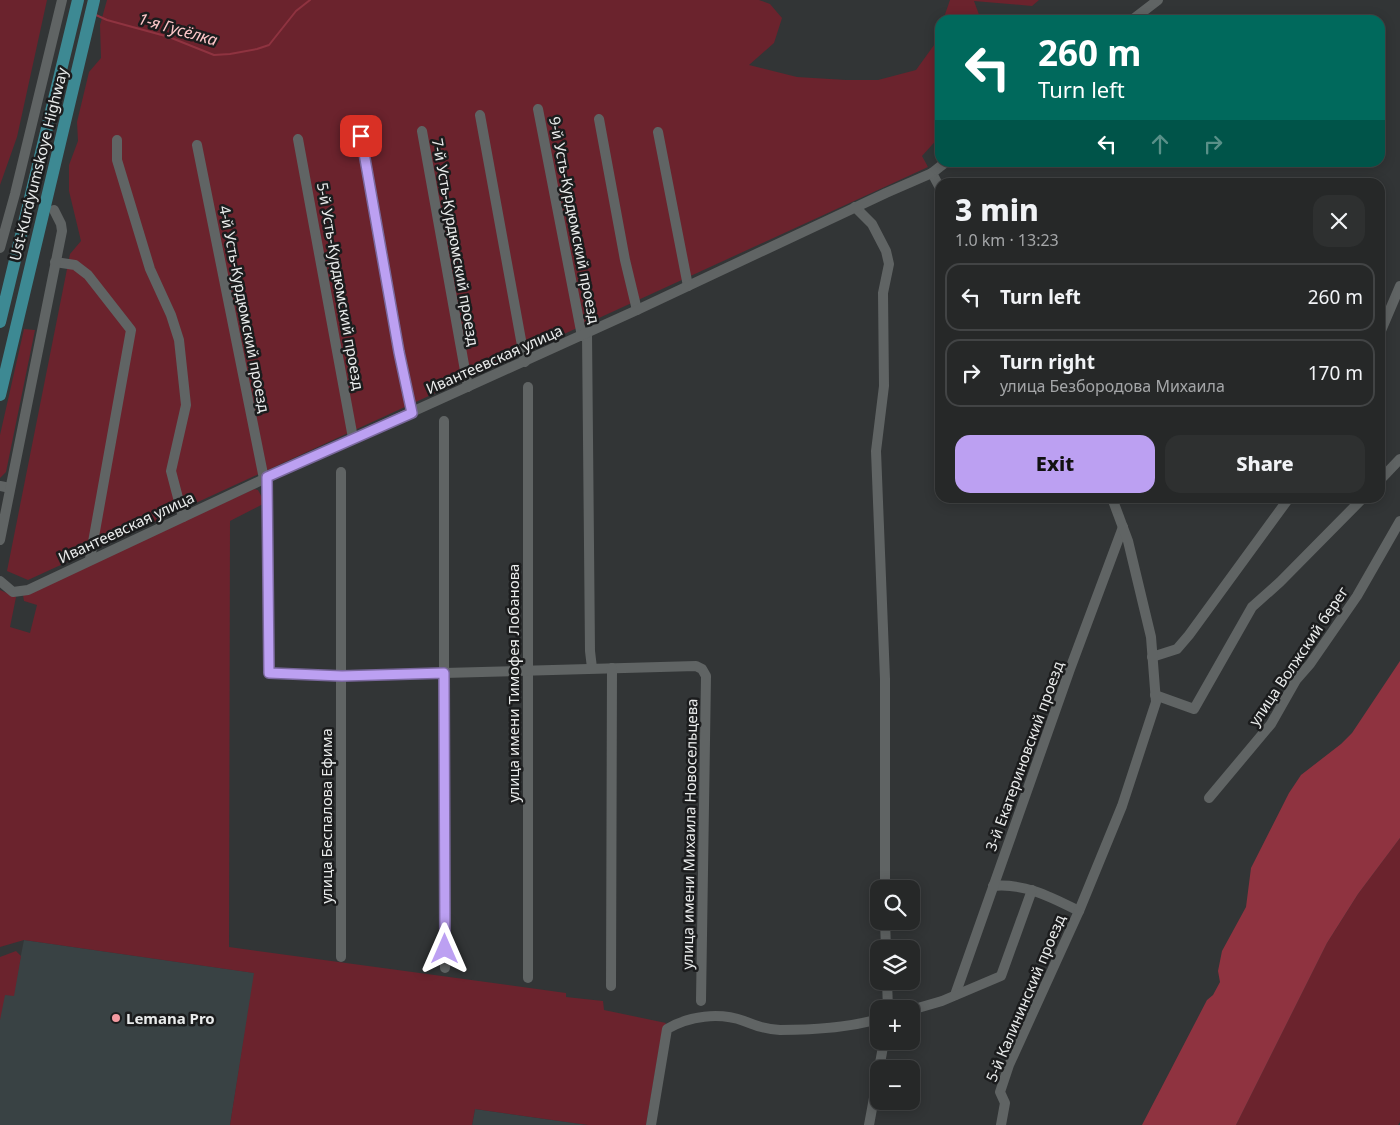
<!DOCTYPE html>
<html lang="en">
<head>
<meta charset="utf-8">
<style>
	:root { --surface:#262828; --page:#2e3030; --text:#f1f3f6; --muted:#a4a6a8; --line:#424445; --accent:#bca0f2 }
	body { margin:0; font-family:"Noto Sans",sans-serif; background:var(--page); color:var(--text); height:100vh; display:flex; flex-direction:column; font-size:19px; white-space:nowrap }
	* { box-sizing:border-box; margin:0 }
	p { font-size:16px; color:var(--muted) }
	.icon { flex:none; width:28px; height:28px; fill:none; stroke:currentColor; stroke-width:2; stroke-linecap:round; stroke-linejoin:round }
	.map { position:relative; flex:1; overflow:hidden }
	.drawer { position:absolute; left:935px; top:178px; width:450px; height:325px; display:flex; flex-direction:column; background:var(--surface); border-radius:15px; box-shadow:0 2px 12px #0003,0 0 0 1px var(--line) }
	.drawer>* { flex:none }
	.guide { position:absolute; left:935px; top:15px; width:450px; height:152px; border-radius:15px; box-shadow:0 2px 12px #0003,0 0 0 1px var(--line); background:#00695c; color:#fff; overflow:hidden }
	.fabs { position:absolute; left:870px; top:880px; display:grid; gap:10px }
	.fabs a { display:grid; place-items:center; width:50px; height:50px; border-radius:10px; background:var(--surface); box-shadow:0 2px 12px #0003,0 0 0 1px var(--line); font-size:25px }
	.pin { position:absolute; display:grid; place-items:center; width:42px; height:42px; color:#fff; margin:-21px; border-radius:10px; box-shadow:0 2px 8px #0006 }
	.me { position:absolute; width:55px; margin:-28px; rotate:0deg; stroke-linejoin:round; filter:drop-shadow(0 0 4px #0008) }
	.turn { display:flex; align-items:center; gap:18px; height:105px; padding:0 20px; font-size:22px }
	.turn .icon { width:65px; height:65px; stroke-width:2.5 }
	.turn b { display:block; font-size:35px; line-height:42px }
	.lanes { display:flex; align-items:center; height:48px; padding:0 20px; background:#0003; justify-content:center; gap:25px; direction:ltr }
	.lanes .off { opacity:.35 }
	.round { display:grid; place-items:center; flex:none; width:52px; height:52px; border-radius:15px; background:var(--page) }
	.summary { display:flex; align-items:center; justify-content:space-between; height:85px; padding:0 20px }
	h1 { font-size:30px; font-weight:800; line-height:38px }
	.primary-button { display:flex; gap:10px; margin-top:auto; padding:10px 20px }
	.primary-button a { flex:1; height:58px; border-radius:15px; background:var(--accent); color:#111; font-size:20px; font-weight:800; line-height:58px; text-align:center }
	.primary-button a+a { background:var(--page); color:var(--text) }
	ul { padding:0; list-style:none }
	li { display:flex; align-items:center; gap:15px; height:68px; margin:0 10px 8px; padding:0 10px; border:2px solid var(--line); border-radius:15px }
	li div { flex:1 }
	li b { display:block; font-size:19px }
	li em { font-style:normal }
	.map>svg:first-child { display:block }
</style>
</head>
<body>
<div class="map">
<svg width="1400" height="1125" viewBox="0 0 1400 1125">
	<rect width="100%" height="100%" fill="#323536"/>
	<!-- built -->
	<g fill="#394244">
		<polygon points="24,940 255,973 230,1125 0,1125 0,1014 4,994 13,995"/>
		<polygon points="475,1109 588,1125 472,1125"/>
	</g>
	<!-- green -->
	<g fill="#6b232d">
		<polygon points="0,0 47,0 17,137 0,185"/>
		<polygon points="107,0 759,0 770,4 782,18 774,43 749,65 797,77 846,80 878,80 916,70 937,41 940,30 940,136 922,156 928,167 28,580 7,571 70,254 81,241 69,191 69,165 78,141 77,122 89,72 101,58 100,25"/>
		<polygon points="950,0 1039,0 1032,6 974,1 981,20 943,20"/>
		<polygon points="24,329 35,330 6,472 0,478 0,435"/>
		<polygon points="254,489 258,490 265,503 230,521 229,947 566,993 566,997 603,1001 604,1010 666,1023 662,1032 646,1125 588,1125 475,1109 472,1125 230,1125 254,973 24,940 0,947 0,590 16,597 10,627 30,633 37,605 24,601 23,595"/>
		<polygon points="1400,838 1400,1122 1398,1125 1236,1125 1327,943 1358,894"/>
		<polygon points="16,951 21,956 14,996 5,995 0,1020 0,957"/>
	</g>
	<!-- water -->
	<polygon fill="#8f3340" points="1400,661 1400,838 1358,894 1327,943 1236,1125 1142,1125 1207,1000 1213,995 1220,982 1218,971 1222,951 1246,907 1251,868 1289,793 1301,775 1341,744 1352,733"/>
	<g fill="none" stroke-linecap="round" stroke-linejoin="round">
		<!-- stream -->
		<polyline stroke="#8f3340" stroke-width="2" points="96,15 107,20 169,37 214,55 230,54 257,49 269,45 296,11 310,0"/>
		<!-- minor -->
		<g stroke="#606464" stroke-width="10">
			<polyline points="1132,20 1158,0"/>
			<polyline points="538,109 582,336"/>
			<polyline points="480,115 525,362"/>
			<polyline points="599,119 625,260 637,310"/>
			<polyline points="422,131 468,387"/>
			<polyline points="658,132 688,286"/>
			<polyline points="361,136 399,352 412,413"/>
			<polyline points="298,139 353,438"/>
			<polyline points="117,140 117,160 150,269 171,315 179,340 186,405 171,471 183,517"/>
			<polyline points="197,145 264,479"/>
			<polyline points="932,173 940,188"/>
			<polyline points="855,207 872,224 886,251 889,264 883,293 884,386 876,451 885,679 885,889"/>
			<polyline points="0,248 15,194 62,0"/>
			<polyline points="55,262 75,265 88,275 131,330 90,559"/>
			<polyline points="587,333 590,651 592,668"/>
			<polyline points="1380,333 1400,286"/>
			<polyline points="528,387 528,978"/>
			<polyline points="267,477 269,673 342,676 444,673 444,421"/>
			<polyline points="1380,480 1400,459"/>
			<polyline points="0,486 10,488"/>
			<polyline points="0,540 62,231 61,224 54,210"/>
			<polyline points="0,581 13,592 28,590 264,479 637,310 886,193 932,173 946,162"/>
			<polyline points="1152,657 1177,649 1189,635 1289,498"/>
			<polyline points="1155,695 1194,709 1252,607 1280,582 1363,498"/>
			<polyline points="1209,798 1271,724 1296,680 1310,664 1357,596 1400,521"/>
			<path d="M993 886C1025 883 1051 897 1079 911"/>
			<polyline points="885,921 886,949"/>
			<polyline points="341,957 341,472"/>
			<polyline points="445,968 444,673 696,666 702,669 706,676 701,1001"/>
			<polyline points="887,981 888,1009"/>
			<polyline points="611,986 612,668"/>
			<polyline points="955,995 1070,669 1123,527"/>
			<polyline points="911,1010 942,1001 1001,976 1032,890"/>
			<polyline points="879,1069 884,1041"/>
			<path d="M651 1125 667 1029C689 1016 719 1012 744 1021 757 1026 765 1029 780 1030 814 1030 847 1028 879 1019"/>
			<polyline points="869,1125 879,1071"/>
			<polyline points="1001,1125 1005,1103 1000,1092 1009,1065 1079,911 1122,806 1156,702 1151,637 1128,541 1112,498"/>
		</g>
		<!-- major -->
		<g stroke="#3d8993" stroke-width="12">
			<polyline points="0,322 78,0"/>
			<polyline points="0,395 94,0"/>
		</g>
	</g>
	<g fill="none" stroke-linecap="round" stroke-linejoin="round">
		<!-- route casing -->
		<g stroke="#7a689d" stroke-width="12">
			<polyline id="route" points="361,136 399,352 412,413 267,477 269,673 342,676 444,673 445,949"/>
		</g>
		<!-- route -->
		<use href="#route" stroke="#bca0f2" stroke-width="9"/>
	</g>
	<!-- markers -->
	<circle fill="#f49aa1" stroke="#1b1c1d" stroke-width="2" cx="116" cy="1018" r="5"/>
	<g text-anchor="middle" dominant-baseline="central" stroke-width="5" stroke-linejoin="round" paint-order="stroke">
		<!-- street labels -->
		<g font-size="15" fill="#e9ebeb" stroke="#1b1c1d">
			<text transform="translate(38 164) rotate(-76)">Ust-Kurdyumskoye Highway</text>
			<text transform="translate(575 220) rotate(79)">9-й Усть-Курдюмский проезд</text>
			<text transform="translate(456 242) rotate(80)">7-й Усть-Курдюмский проезд</text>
			<text transform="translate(341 286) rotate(80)">5-й Усть-Курдюмский проезд</text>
			<text transform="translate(245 309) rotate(79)">4-й Усть-Курдюмский проезд</text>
			<text transform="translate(494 359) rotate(-24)">Ивантеевская улица</text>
			<text transform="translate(126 527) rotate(-25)">Ивантеевская улица</text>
			<text transform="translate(1298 656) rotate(-56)">улица Волжский берег</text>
			<text transform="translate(513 683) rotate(-90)">улица имени Тимофея Лобанова</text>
			<text transform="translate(1024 756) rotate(-70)">3-й Екатериновский проезд</text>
			<text transform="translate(326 816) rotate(-90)">улица Беспалова Ефима</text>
			<text transform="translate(689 834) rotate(-89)">улица имени Михаила Новосельцева</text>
			<text transform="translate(1025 998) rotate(-67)">5-й Калининский проезд</text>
		</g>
		<!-- poi labels -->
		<g font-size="15" font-weight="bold" fill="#e9ebeb" stroke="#1b1c1d" text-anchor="start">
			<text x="126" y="1018">Lemana Pro</text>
		</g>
		<!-- water labels -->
		<g font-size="16" font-style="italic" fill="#fec8ca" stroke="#1b1c1d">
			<text transform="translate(178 29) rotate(16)">1-я Гусёлка</text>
		</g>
	</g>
</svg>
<div class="fabs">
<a><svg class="icon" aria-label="search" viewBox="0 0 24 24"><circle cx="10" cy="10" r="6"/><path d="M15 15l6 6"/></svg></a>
<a><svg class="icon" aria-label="layers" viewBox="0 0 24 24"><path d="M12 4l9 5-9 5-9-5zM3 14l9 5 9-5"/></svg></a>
<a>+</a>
<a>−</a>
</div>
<div class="pin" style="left:361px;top:136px;background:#d93025"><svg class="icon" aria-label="arrive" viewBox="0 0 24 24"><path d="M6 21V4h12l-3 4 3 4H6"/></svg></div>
<svg class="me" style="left:445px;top:949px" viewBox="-20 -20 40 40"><path d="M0-17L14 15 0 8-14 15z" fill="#bca0f2" stroke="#fff" stroke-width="4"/></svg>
<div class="guide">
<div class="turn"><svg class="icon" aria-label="left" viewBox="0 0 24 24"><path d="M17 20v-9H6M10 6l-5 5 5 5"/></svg><div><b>260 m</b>Turn left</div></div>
<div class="lanes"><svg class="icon" aria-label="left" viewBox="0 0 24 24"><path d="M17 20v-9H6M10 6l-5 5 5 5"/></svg><svg class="icon off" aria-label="ahead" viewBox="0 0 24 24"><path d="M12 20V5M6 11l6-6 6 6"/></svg><svg class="icon off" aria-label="right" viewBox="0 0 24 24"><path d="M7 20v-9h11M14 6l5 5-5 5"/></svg></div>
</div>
<section class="drawer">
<div class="summary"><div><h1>3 min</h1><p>1.0 km · 13:23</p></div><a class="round"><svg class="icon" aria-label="close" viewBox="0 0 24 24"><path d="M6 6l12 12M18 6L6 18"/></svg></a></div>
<ul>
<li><svg class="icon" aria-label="left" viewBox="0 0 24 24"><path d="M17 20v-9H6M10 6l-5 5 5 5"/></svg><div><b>Turn left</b></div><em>260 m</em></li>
<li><svg class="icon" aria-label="right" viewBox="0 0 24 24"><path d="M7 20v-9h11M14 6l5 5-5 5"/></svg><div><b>Turn right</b><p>улица Безбородова Михаила</p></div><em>170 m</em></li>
</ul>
<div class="primary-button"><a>Exit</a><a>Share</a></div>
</section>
</div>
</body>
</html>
